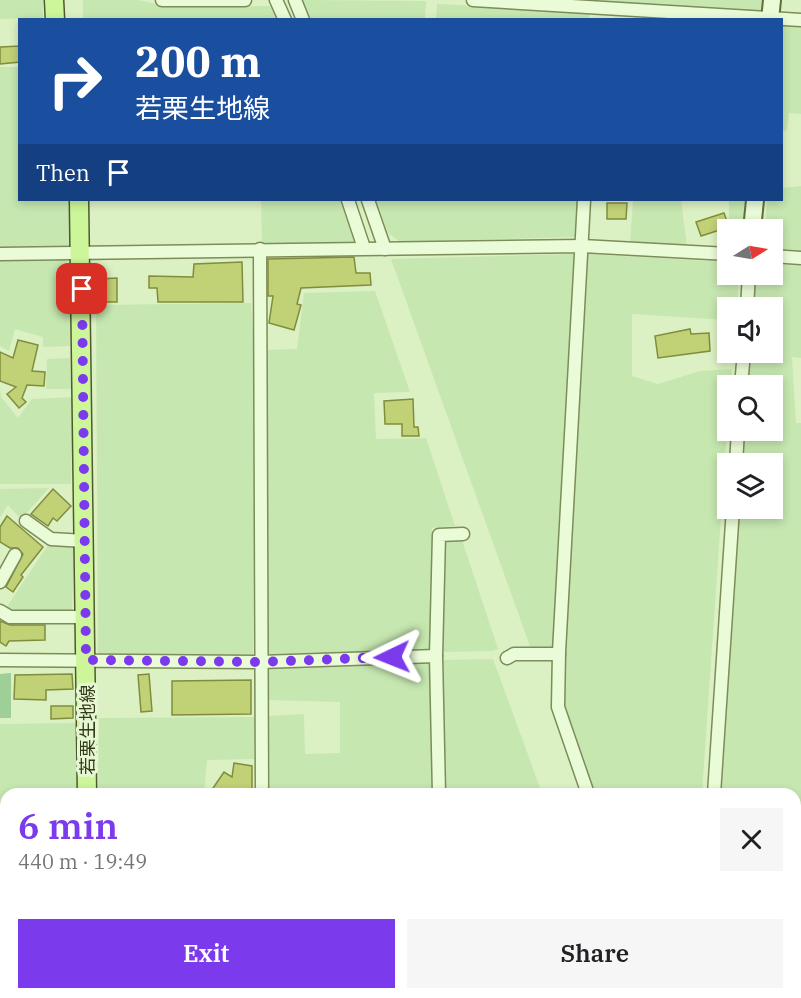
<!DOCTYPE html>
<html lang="en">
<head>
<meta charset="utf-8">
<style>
	:root { --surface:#fff; --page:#f6f6f6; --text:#202124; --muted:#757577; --accent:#7c3aed }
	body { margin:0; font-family:"IBM Plex Serif","Noto Sans JP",serif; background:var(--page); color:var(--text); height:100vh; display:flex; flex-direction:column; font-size:22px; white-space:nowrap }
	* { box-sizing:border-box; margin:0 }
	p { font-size:20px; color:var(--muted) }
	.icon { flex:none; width:33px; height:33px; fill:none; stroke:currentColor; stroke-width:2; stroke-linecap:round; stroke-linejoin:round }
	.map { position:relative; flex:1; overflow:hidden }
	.side { position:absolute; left:0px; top:788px; width:801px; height:212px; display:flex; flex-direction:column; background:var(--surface); border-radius:18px 18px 0 0; box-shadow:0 3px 9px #0003 }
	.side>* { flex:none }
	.guide { position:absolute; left:18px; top:18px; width:765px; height:183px; border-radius:0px; box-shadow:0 3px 9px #0003; background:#1a4fa0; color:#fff; overflow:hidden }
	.needle { width:39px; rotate:79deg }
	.buttons { position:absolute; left:717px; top:219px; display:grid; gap:12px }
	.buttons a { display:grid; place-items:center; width:66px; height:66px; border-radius:0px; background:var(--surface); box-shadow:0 3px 9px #0003; font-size:30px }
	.pin { position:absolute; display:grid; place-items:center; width:51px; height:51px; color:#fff; margin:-26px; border-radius:12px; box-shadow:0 3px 9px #0006 }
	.me { position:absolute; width:66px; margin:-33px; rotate:268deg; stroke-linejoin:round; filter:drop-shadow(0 0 4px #0008) }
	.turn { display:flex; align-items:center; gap:21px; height:126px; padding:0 18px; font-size:27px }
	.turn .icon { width:78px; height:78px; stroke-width:2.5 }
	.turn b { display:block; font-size:42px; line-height:51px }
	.then { display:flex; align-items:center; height:57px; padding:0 18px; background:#0003; gap:12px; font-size:22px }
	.round { display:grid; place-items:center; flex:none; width:63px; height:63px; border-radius:0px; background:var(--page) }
	.headline { display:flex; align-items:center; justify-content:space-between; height:102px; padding:0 18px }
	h1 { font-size:36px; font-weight:600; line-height:45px; color:var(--accent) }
	.cta { display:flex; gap:12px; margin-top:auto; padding:12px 18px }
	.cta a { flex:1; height:69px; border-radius:0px; background:var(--accent); color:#fff; font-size:24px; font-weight:600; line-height:69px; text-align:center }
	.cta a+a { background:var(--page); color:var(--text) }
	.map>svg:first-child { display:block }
</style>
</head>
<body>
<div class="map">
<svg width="801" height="998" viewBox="0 0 801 998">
	<rect width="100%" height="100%" fill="#dcf1c3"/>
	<!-- farmland -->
	<g fill="#c6e7b0">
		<polygon points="0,0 43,0 43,18 0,19"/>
		<polygon points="83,0 138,0 164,6 269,6 276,11 279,19 83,19"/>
		<polygon points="301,0 426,1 425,19 309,19"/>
		<polygon points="602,0 762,0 761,13 601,3"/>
		<polygon points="437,4 589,10 589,19 436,20"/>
		<polygon points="782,22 801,23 801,114 789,113 787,130 782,131"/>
		<polygon points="0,67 19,67 20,200 70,200 70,247 0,248"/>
		<polygon points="801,186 801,253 773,251 772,230 765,230 767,200 782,200 782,188"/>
		<polygon points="261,200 342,200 356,239 354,244 262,244"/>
		<polygon points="376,200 578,200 575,237 400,242 388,233"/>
		<polygon points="633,200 681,200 687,247 630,244"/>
		<polygon points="729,200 745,200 743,229 729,229"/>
		<polygon points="575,254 555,649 531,649 391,259"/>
		<polygon points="587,254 727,262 728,274 739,275 737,307 728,308 727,320 632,314 632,376 658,384 700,371 732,369 731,385 728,386 727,430 702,793 594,793 562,705"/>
		<polygon points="64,259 71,266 70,346 43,347 43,337 15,329 9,351 0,346 0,260"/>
		<polygon points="773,264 801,266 801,358 792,357 796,423 801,423 801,847 795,847 795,794 719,794 735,509 772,508 772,464 737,463 739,431 772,430 772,386 742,385 749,352 772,352 772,308 752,307 754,275 772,274"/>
		<polygon points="375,291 410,392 374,393 376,439 426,438 455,526 432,528 432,653 268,655 264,350 297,349 304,293"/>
		<polygon points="251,303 255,361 253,655 98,655 96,305"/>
		<polygon points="70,358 71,389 46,389 47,359"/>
		<polygon points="0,389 1,397 18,418 32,399 73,397 71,484 0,484"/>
		<polygon points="49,488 21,519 8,505 0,517 0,489"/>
		<polygon points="461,537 498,649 492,651 442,652 443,538"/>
		<polygon points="48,545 74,546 72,613 13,614 6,608"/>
		<polygon points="493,659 542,793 443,793 440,660"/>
		<polygon points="431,661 432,793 270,793 269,716 304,714 305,754 340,753 340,702 269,700 268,667"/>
		<polygon points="255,717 254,759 207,760 204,793 98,793 99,718"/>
		<polygon points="77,723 77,793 6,794 6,851 0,851 0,724"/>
		<polygon points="795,858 801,859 801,951 795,951"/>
		<rect x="139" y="993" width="121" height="5"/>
		<rect x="275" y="993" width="160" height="5"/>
		<rect x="446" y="993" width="167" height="5"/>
	</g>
	<!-- green -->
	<g fill="#9dcf96">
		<polygon points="11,673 11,718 0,718 0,674"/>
		<polygon points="795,951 801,951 801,998 711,998 711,993 795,993"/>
	</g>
	<!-- building -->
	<g fill="#c1d176" stroke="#808d3d" stroke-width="1.5">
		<polygon points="20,46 20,62 0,64 0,47"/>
		<polygon points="607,203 627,203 626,219 607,219"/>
		<polygon points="724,213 729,227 701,236 696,222"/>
		<polygon points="354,257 356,273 370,273 371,285 301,288 297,304 301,305 294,330 269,323 273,296 268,296 268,259"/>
		<polygon points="242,262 243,302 158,302 157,288 149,288 149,276 193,277 194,264"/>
		<polygon points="117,278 117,302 97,302 98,279"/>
		<polygon points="690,329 691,334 709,333 710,351 658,358 655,336"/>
		<polygon points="18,340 38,345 32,371 45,372 44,386 27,385 22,398 26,402 19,408 7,394 16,387 0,381 0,352 13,358"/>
		<polygon points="413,399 414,427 418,427 419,436 402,436 402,424 385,424 384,401"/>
		<polygon points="53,489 71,506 57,521 53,518 48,526 31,514"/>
		<polygon points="7,516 43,547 21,575 23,577 13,592 6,587 23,554 18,548 10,548 0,542 0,527"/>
		<polygon points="0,621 10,625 45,625 45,640 9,641 6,646 0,642"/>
		<polygon points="72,674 73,689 46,690 46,700 14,699 15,675"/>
		<polygon points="149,674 152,711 141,712 138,675"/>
		<polygon points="251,680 251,714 172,715 172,681"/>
		<polygon points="51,706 73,706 73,718 51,719"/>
		<polygon points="234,763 252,766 252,794 209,794 224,772 232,777"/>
	</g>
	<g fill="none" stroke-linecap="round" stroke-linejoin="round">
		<!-- street casing -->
		<g stroke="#7d8c58" stroke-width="15">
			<g id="street">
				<polyline points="162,0 245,0"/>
				<polyline points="276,0 285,20"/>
				<polyline points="295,0 303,20"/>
				<polyline points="473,0 801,20"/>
				<polyline points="348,200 364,248"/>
				<polyline points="368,200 385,249"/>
				<polyline points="584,200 559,652 558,707 588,794"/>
				<polyline points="260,249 262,794"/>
				<polyline points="0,254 582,246 728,254"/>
				<polyline points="772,256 801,258"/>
				<polyline points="747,308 749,274"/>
				<polyline points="741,386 744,352"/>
				<polyline points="736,464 738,430"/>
				<polyline points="26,521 51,539 85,541"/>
				<polyline points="0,582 15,555"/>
				<polyline points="0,611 10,617 86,617"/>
				<polyline points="507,658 514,654 559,654"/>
				<polyline points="0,660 261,662 436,656"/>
				<polyline points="439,794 436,656 439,535 463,534"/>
				<polyline points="714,794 733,508"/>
				<polyline points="795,853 801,853"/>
				<polyline points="0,859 6,859"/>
				<polyline points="0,938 6,918"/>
				<polyline points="266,993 266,998"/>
				<polyline points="441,993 441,998"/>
			</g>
		</g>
		<!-- secondary casing -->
		<g stroke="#616e3c" stroke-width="20">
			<g id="secondary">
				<polyline points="770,20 772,0"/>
				<polyline points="752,230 755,200"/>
				<polyline points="703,998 703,993"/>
			</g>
		</g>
		<!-- primary casing -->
		<g stroke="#50592d" stroke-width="21">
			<g id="primary">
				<polyline points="54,0 55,20"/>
				<polyline points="79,200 87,794"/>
				<polyline points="90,993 90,998"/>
			</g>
		</g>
		<!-- street -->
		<use href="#street" stroke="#eafbd7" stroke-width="12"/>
		<!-- secondary -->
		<use href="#secondary" stroke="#eafbd7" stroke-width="16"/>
		<!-- primary -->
		<use href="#primary" stroke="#ccf699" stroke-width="18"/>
	</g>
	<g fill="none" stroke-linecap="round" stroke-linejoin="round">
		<!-- route -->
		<polyline stroke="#7c3aed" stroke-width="10" stroke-dasharray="0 18" points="82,289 86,660 261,662 392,657"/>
	</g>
	<g text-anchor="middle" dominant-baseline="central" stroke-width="6" stroke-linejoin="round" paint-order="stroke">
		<!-- street labels -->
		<g font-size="18" fill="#343b1d" stroke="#e6f7d3">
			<text transform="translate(87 730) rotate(-90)">若栗生地線</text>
		</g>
	</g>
</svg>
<div class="buttons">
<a><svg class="needle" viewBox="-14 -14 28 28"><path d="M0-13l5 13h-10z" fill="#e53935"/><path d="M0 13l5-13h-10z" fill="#757577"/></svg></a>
<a><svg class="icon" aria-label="sound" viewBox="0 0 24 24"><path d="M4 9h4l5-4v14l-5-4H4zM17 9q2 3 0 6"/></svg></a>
<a><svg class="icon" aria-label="search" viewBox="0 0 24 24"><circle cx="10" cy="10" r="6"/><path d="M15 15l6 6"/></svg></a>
<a><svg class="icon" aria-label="layers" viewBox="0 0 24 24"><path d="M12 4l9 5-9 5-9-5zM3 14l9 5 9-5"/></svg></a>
</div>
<div class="pin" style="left:82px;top:289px;background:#d93025"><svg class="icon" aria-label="arrive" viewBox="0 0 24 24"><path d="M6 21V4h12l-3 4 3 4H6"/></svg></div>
<svg class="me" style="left:392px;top:657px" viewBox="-20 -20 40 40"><path d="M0-17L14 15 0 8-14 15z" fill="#7c3aed" stroke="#fff" stroke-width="4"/></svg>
<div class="guide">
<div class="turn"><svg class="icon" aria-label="right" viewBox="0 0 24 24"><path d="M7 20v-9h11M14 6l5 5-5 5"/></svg><div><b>200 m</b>若栗生地線</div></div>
<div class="then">Then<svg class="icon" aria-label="arrive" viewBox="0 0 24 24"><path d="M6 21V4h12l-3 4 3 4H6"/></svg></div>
</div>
<section class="side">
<div class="headline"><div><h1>6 min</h1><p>440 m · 19:49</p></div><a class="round"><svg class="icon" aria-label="close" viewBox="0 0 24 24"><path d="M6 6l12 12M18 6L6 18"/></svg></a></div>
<div class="cta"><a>Exit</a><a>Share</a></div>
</section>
</div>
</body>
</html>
